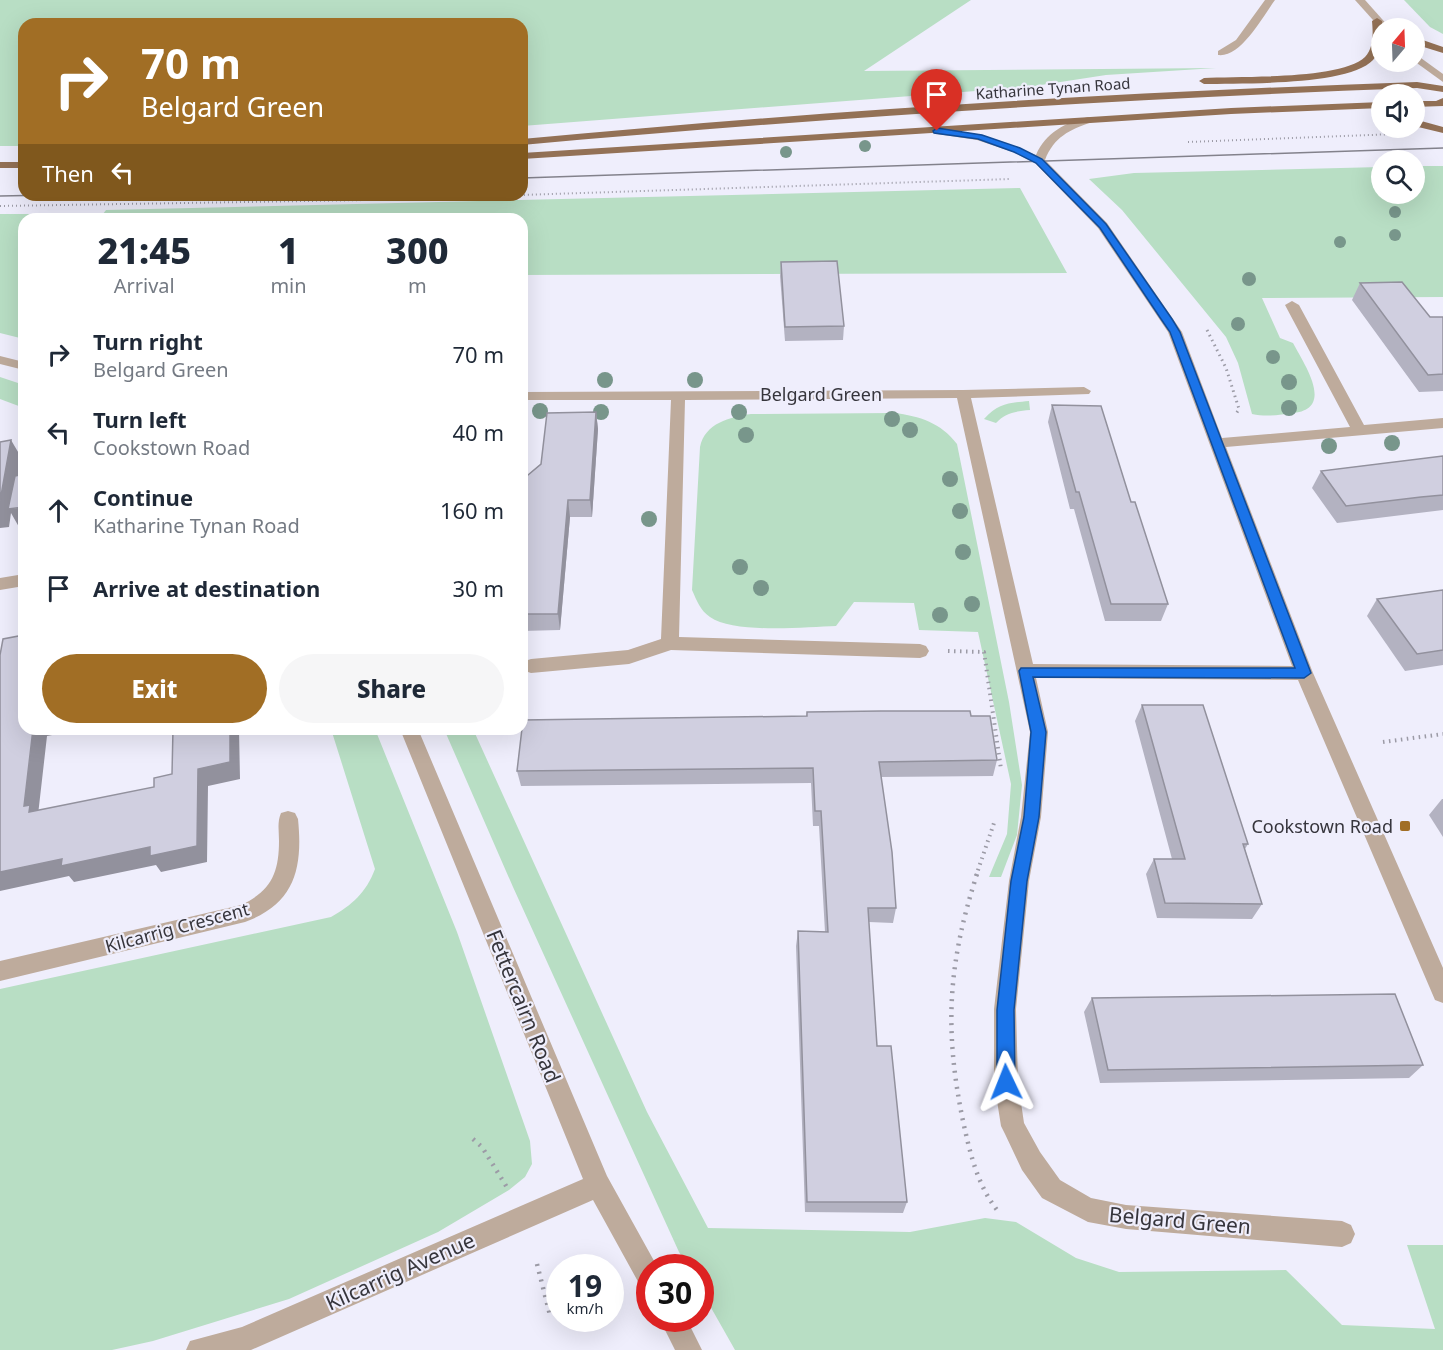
<!DOCTYPE html>
<html lang="en">
<head>
<meta charset="utf-8">
<style>
	:root { --surface:#fff; --page:#f6f6f7; --text:#1f2937; --muted:#747a83; --accent:#a16e25 }
	body { margin:0; font-family:"Noto Sans",sans-serif; background:var(--page); color:var(--text); height:100vh; display:flex; flex-direction:column; font-size:22px; white-space:nowrap }
	* { box-sizing:border-box; margin:0 }
	p { font-size:20px; color:var(--muted) }
	.icon { flex:none; width:33px; height:33px; fill:none; stroke:currentColor; stroke-width:2; stroke-linecap:round; stroke-linejoin:round }
	.map { position:relative; flex:1; overflow:hidden }
	.sheet { position:absolute; left:18px; top:213px; width:510px; height:522px; display:flex; flex-direction:column; background:var(--surface); border-radius:18px; box-shadow:0 6px 24px #0002 }
	.sheet>* { flex:none }
	.top-card { position:absolute; left:18px; top:18px; width:510px; height:183px; border-radius:18px; box-shadow:0 6px 24px #0002; background:#a16e25; color:#fff; overflow:hidden }
	.needle { width:39px; rotate:19deg }
	.controls { position:absolute; left:1371px; top:18px; display:grid; gap:12px }
	.controls a { display:grid; place-items:center; width:54px; height:54px; border-radius:50%; background:var(--surface); box-shadow:0 6px 24px #0002; font-size:30px }
	.speed { position:absolute; left:546px; top:1254px; display:flex; gap:12px; font-size:30px; font-weight:700; text-align:center }
	.speed>* { display:grid; place-content:center; width:78px; height:78px; border-radius:50%; background:var(--surface); box-shadow:0 6px 24px #0002; line-height:1 }
	.speed small { font-size:15px; font-weight:400 }
	.speed .limit { border:9px solid #d22; background:#fff; color:#111 }
	.pin { position:absolute; display:grid; place-items:center; width:51px; height:51px; color:#fff; margin:-62px -26px; border-radius:50% 50% 50% 0; rotate:-45deg; box-shadow:0 0 6px #0007 }
	.pin .icon { rotate:45deg }
	.me { position:absolute; width:66px; margin:-33px; rotate:358deg; stroke-linejoin:round; filter:drop-shadow(0 0 4px #0008) }
	.turn { display:flex; align-items:center; gap:21px; height:126px; padding:0 24px; font-size:27px }
	.turn .icon { width:78px; height:78px; stroke-width:2.5 }
	.turn b { display:block; font-size:42px; line-height:51px }
	.then { display:flex; align-items:center; height:57px; padding:0 24px; background:#0003; gap:12px; font-size:22px }
	.eta { display:flex; justify-content:space-evenly; align-items:center; height:102px; text-align:center }
	.eta b { font-size:36px; font-weight:800; line-height:42px }
	.button { display:flex; gap:12px; margin-top:auto; padding:12px 24px }
	.button a { flex:1; height:69px; border-radius:36px; background:var(--accent); color:#fff; font-size:24px; font-weight:800; line-height:69px; text-align:center }
	.button a+a { background:var(--page); color:var(--text) }
	ul { padding:0; list-style:none }
	li { display:flex; align-items:center; gap:18px; height:78px; padding:0 24px }
	li div { flex:1 }
	li b { display:block; font-size:22px }
	li em { font-style:normal }
	.map>svg:first-child { display:block }
</style>
</head>
<body>
<div class="map">
<svg width="1443" height="1350" viewBox="0 0 1443 1350">
	<rect width="100%" height="100%" fill="#efeefc"/>
	<!-- green -->
	<g fill="#b8dec4">
		<polygon points="0,0 971,0 864,71 1216,68 1106,75 1028,87 522,126 522,24 24,24 24,146 0,146"/>
		<polygon points="1404,0 1443,0 1443,34 1430,27"/>
		<path d="M1415 166H1443V297L1262 298 1280 338 1293 343C1304 364 1335 408 1294 413 1279 415 1266 417 1252 414L1238 363 1226 337 1122 210 1089 179 1134 173 1381 167 1382 194H1414Z"/>
		<polygon points="1020,188 1067,273 522,275 522,219 24,219 24,339 0,333 0,214 103,214 106,210"/>
		<polygon points="0,377 24,385 24,408 0,399"/>
		<path d="M1029 401 1030 410C1016 411 1005 413 996 423L984 419C999 403 1008 403 1029 401Z"/>
		<path d="M894 413C920 416 941 423 957 444L1009 702 1022 785 1017 835 1001 877H989L1007 834 1011 784 978 632 919 630 914 603 854 602 836 626C805 627 734 634 710 617 700 610 697 601 692 590L700 447C705 423 730 417 751 414Z"/>
		<path d="M331 729H375L457 932 530 1141 532 1164 525 1177 509 1190 438 1232 289 1299 153 1341 112 1350H0V989L331 917C352 905 366 893 375 869Z"/>
		<polygon points="444,729 473,729 647,1112 708,1228 910,1232 985,1218 1016,1222 1076,1258 1119,1272 1286,1270 1342,1325 1435,1329 1407,1245 1443,1245 1443,1350 735,1350 701,1290 700,1268 688,1267 679,1252 513,887"/>
	</g>
	<g fill="none" stroke-linecap="round" stroke-linejoin="round">
		<!-- path-far3 -->
		<g stroke="#9c9ba6" stroke-width="2" stroke-dasharray="1 3" stroke-linecap="butt">
			<polyline points="1188,142 1396,134"/>
			<polyline points="0,206 368,200 1011,179"/>
		</g>
		<!-- path-far2 -->
		<polyline stroke="#9c9ba6" stroke-width="3" stroke-dasharray="1.5 4" stroke-linecap="butt" points="1207,330 1226,368 1239,409 1236,414"/>
		<!-- path-far1 -->
		<g stroke="#9c9ba6" stroke-width="4" stroke-dasharray="1.5 4.5" stroke-linecap="butt">
			<polyline points="948,651 984,652 1001,769"/>
			<polyline points="1383,742 1443,734"/>
			<polyline points="976,876 994,823"/>
		</g>
		<!-- path -->
		<g stroke="#9c9ba6" stroke-width="4.5" stroke-dasharray="2 6" stroke-linecap="butt">
			<path d="M977 874C948 964 944 1029 963 1121 970 1153 977 1184 997 1210"/>
			<polyline points="473,1139 482,1147 508,1189"/>
			<polyline points="537,1264 550,1315"/>
		</g>
		<!-- minor -->
		<g fill="#beab9c" fill-rule="evenodd">
			<path d="M1265 0H1275C1263 16 1241 58 1218 55V51L1236 40Z"/>
			<polygon points="1355,0 1365,0 1390,28 1382,30"/>
			<polygon points="1414,53 1443,74 1443,82 1414,61"/>
			<path d="M1088 117 1094 120 1092 122C1069 130 1054 137 1045 160L1107 223 1182 332 1222 438 1350 427 1285 305 1292 301 1299 305 1364 425 1443 418V428L1226 447 1313 673 1443 968V1003L1435 1000 1298 680 1036 678 1048 732 1041 817 1029 881 1016 1009 1018 1082 1024 1123 1040 1152 1060 1180 1091 1198 1126 1205 1342 1221 1351 1225 1355 1234 1351 1243 1342 1247 1126 1229 1088 1222 1042 1198 1022 1170 1005 1134 1001 1126 994 1082V1009L1009 881 1021 817 1030 732 957 398 685 400 679 637 920 644 926 646 929 651 926 656 920 658 671 650 629 664 531 673 525 671 522 666 525 661 531 659 628 650 661 639 671 400H522V392L963 390 1084 387 1091 391 1089 394 971 398 1033 664 1292 666 1168 332 1098 228 1035 163 1013 152 977 140 937 134 931 131 937 128 983 135 1036 155C1046 132 1065 123 1088 117Z"/>
			<polygon points="0,356 24,362 24,370 0,364"/>
			<polygon points="24,574 24,586 0,590 0,578"/>
			<polygon points="400,729 418,729 607,1176 658,1268 650,1268 650,1291 641,1287 593,1200 251,1350 186,1350 190,1341 242,1327 583,1179"/>
			<path d="M288 811 295 813 298 819C303 868 295 904 245 922L0 981V961L241 905C271 891 279 873 279 841 279 831 277 822 281 813Z"/>
			<polygon points="659,1318 686,1318 702,1350 675,1350"/>
		</g>
		<!-- major -->
		<g fill="#937156" fill-rule="evenodd">
			<path d="M1377 18 1382 21C1383 33 1383 50 1373 60 1349 86 1241 83 1204 84L1199 81 1204 78C1239 76 1341 80 1365 57 1374 48 1373 32 1372 21Z"/>
			<polygon points="1414,37 1443,47 1443,53 1414,44"/>
			<path d="M1417 82 1443 86V92L1417 88C1118 99 820 118 522 145V139C820 111 1118 92 1417 82Z"/>
			<polygon points="1443,98 1443,106 1414,107 1414,101 1436,101"/>
			<polygon points="1382,102 1382,108 1231,114 522,159 522,153 1231,108"/>
			<polygon points="1414,119 1443,127 1443,133 1414,126"/>
			<rect x="0" y="162" width="24" height="6"/>
		</g>
		<!-- tram -->
		<g stroke="#83828c" stroke-width="1.5">
			<polyline points="522,178 1443,148"/>
			<polyline points="0,196 50,195"/>
		</g>
	</g>
	<!-- trees -->
	<g fill="#78968b">
		<circle cx="865" cy="146" r="6"/>
		<circle cx="786" cy="152" r="6"/>
		<circle cx="1395" cy="212" r="6"/>
		<circle cx="1395" cy="235" r="6"/>
		<circle cx="1340" cy="242" r="6"/>
		<circle cx="1249" cy="279" r="7"/>
		<circle cx="1238" cy="324" r="7"/>
		<circle cx="1273" cy="357" r="7"/>
		<circle cx="605" cy="380" r="8"/>
		<circle cx="695" cy="380" r="8"/>
		<circle cx="1289" cy="382" r="8"/>
		<circle cx="1289" cy="408" r="8"/>
		<circle cx="540" cy="411" r="8"/>
		<circle cx="601" cy="412" r="8"/>
		<circle cx="739" cy="412" r="8"/>
		<circle cx="892" cy="419" r="8"/>
		<circle cx="910" cy="430" r="8"/>
		<circle cx="746" cy="435" r="8"/>
		<circle cx="1392" cy="443" r="8"/>
		<circle cx="1329" cy="446" r="8"/>
		<circle cx="950" cy="479" r="8"/>
		<circle cx="960" cy="511" r="8"/>
		<circle cx="649" cy="519" r="8"/>
		<circle cx="963" cy="552" r="8"/>
		<circle cx="740" cy="567" r="8"/>
		<circle cx="761" cy="588" r="8"/>
		<circle cx="972" cy="604" r="8"/>
		<circle cx="940" cy="615" r="8"/>
	</g>
	<!-- wall -->
	<g fill="#b3b2c1">
		<polygon points="781,262 844,326 843,340 785,341 780,276"/>
		<polygon points="1360,283 1430,317 1443,317 1443,391 1419,392 1352,300"/>
		<polygon points="1052,405 1131,502 1168,604 1161,621 1105,621 1074,509 1070,509 1048,422"/>
		<polygon points="596,412 598,429 592,517 570,517 560,630 522,631 522,480 541,464"/>
		<polygon points="1443,456 1443,510 1337,523 1312,488 1321,471"/>
		<polygon points="1443,590 1443,665 1405,671 1367,616 1377,599"/>
		<polygon points="1142,705 1248,844 1245,849 1262,904 1252,919 1157,918 1146,874 1154,859 1172,859 1135,721"/>
		<polygon points="807,712 971,716 997,760 993,776 881,777 896,908 893,923 869,922 877,1046 907,1202 903,1213 805,1212 796,946 798,931 825,932 819,826 813,826 811,783 521,786 517,771 806,716"/>
		<polygon points="1442,799 1443,799 1443,837 1429,815"/>
		<polygon points="1092,998 1423,1065 1409,1078 1100,1083 1084,1012"/>
	</g>
	<!-- shaded-wall -->
	<g fill="#92919d">
		<polygon points="596,412 598,429 592,517 590,500"/>
		<polygon points="11,440 21,457 12,509 24,507 24,526 19,527 11,513 9,527 0,528 0,501"/>
		<polygon points="568,500 570,517 560,630 558,614"/>
		<polygon points="33,729 83,729 47,736 38,815 42,829 24,806"/>
		<polygon points="230,729 239,729 240,779 208,786 207,862 161,872 156,865 74,882 69,876 0,891 0,872 198,769"/>
	</g>
	<!-- building -->
	<g fill="#d0cfe0" stroke="#92919d" stroke-width="1.5">
		<polygon points="837,261 844,326 785,327 781,262"/>
		<polygon points="1402,282 1430,317 1443,317 1443,374 1428,375 1360,283"/>
		<polygon points="1052,405 1101,406 1131,502 1135,502 1168,604 1111,604 1079,492 1076,492"/>
		<polygon points="596,412 590,500 568,500 558,614 522,614 522,480 541,464 547,413"/>
		<polygon points="11,440 0,501 0,442"/>
		<polygon points="1443,456 1443,495 1421,497 1346,506 1321,471"/>
		<polygon points="24,474 24,507 8,509 15,476"/>
		<polygon points="1443,590 1443,650 1417,654 1377,599"/>
		<polygon points="24,635 24,729 33,729 24,806 30,805 29,812 154,787 154,778 172,774 173,729 230,729 230,762 198,769 197,846 150,856 150,847 61,866 62,859 0,872 0,655 3,639"/>
		<polygon points="1142,705 1203,705 1248,844 1243,844 1262,904 1165,903 1154,859 1185,859"/>
		<polygon points="881,711 970,711 971,716 990,716 997,760 879,762 892,852 896,908 868,908 877,1046 891,1046 907,1202 807,1202 798,931 828,932 821,811 815,811 813,768 517,771 523,720 807,716 807,712"/>
		<polygon points="1395,994 1423,1065 1108,1070 1092,998"/>
	</g>
	<!-- route -->
	<polygon fill="#1a73e8" stroke="#114b97" stroke-width="1.5" points="937,128 982,135 1020,148 1042,159 1106,224 1172,319 1180,332 1311,673 1304,678 1033,677 1046,732 1039,817 1027,881 1014,1010 1015,1082 1012,1088 1006,1090 1000,1088 997,1082 997,1010 1011,881 1024,817 1031,732 1019,671 1021,668 1295,668 1170,332 1161,319 1100,228 1036,163 1014,152 978,139 934,133 933,131"/>
	<!-- markers -->
	<rect fill="#a16e25" stroke="#efeefc" stroke-width="2" x="1399" y="820" width="12" height="12" rx="3"/>
	<g text-anchor="middle" dominant-baseline="central" stroke-width="4.5" stroke-linejoin="round" paint-order="stroke">
		<!-- far-street labels -->
		<g font-size="15" fill="#36353c" stroke="#efeefc">
			<text transform="translate(1053 88) rotate(-4)">Katharine Tynan Road</text>
		</g>
		<!-- street labels -->
		<g font-size="18" fill="#36353c" stroke="#efeefc">
			<text x="821" y="394">Belgard Green</text>
			<text transform="translate(177 927) rotate(-15)">Kilcarrig Crescent</text>
		</g>
		<!-- poi labels -->
		<g font-size="18" fill="#36353c" stroke="#efeefc" text-anchor="end">
			<text x="1393" y="826">Cookstown Road</text>
		</g>
		<!-- near-street labels -->
		<g font-size="21" fill="#36353c" stroke="#efeefc">
			<text transform="translate(524 1006) rotate(68)">Fettercairn Road</text>
			<text transform="translate(1180 1220) rotate(5)">Belgard Green</text>
			<text transform="translate(400 1271) rotate(-24)">Kilcarrig Avenue</text>
		</g>
	</g>
</svg>
<div class="controls">
<a><svg class="needle" viewBox="-14 -14 28 28"><path d="M0-13l5 13h-10z" fill="#e53935"/><path d="M0 13l5-13h-10z" fill="#747a83"/></svg></a>
<a><svg class="icon" aria-label="sound" viewBox="0 0 24 24"><path d="M4 9h4l5-4v14l-5-4H4zM17 9q2 3 0 6"/></svg></a>
<a><svg class="icon" aria-label="search" viewBox="0 0 24 24"><circle cx="10" cy="10" r="6"/><path d="M15 15l6 6"/></svg></a>
</div>
<div class="speed"><div>19<small>km/h</small></div><div class="limit">30</div></div>
<div class="pin" style="left:937px;top:131px;background:#d93025"><svg class="icon" aria-label="arrive" viewBox="0 0 24 24"><path d="M6 21V4h12l-3 4 3 4H6"/></svg></div>
<svg class="me" style="left:1006px;top:1082px" viewBox="-20 -20 40 40"><path d="M0-17L14 15 0 8-14 15z" fill="#1a73e8" stroke="#fff" stroke-width="4"/></svg>
<div class="top-card">
<div class="turn"><svg class="icon" aria-label="right" viewBox="0 0 24 24"><path d="M7 20v-9h11M14 6l5 5-5 5"/></svg><div><b>70 m</b>Belgard Green</div></div>
<div class="then">Then<svg class="icon" aria-label="left" viewBox="0 0 24 24"><path d="M17 20v-9H6M10 6l-5 5 5 5"/></svg></div>
</div>
<section class="sheet">
<div class="eta">
<div><b>21:45</b><p>Arrival</p></div>
<div><b>1</b><p>min</p></div>
<div><b>300</b><p>m</p></div>
</div>
<ul>
<li><svg class="icon" aria-label="right" viewBox="0 0 24 24"><path d="M7 20v-9h11M14 6l5 5-5 5"/></svg><div><b>Turn right</b><p>Belgard Green</p></div><em>70 m</em></li>
<li><svg class="icon" aria-label="left" viewBox="0 0 24 24"><path d="M17 20v-9H6M10 6l-5 5 5 5"/></svg><div><b>Turn left</b><p>Cookstown Road</p></div><em>40 m</em></li>
<li><svg class="icon" aria-label="ahead" viewBox="0 0 24 24"><path d="M12 20V5M6 11l6-6 6 6"/></svg><div><b>Continue</b><p>Katharine Tynan Road</p></div><em>160 m</em></li>
<li><svg class="icon" aria-label="arrive" viewBox="0 0 24 24"><path d="M6 21V4h12l-3 4 3 4H6"/></svg><div><b>Arrive at destination</b></div><em>30 m</em></li>
</ul>
<div class="button"><a>Exit</a><a>Share</a></div>
</section>
</div>
</body>
</html>
